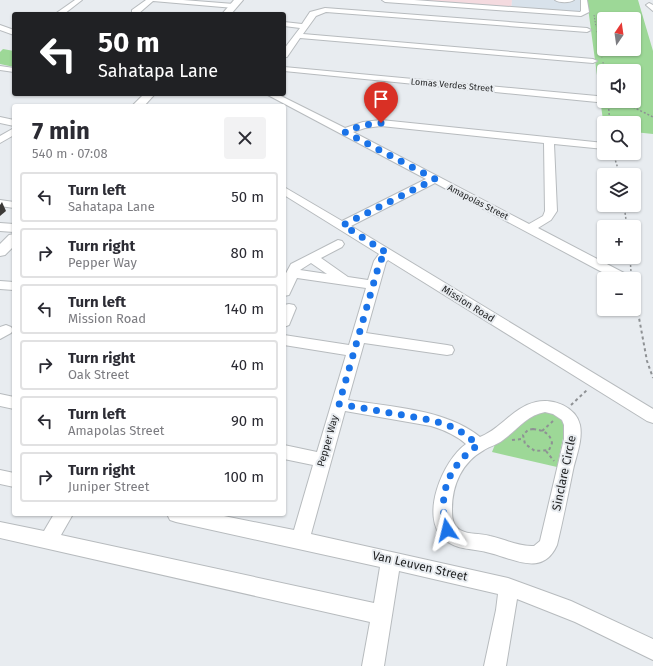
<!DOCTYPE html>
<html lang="en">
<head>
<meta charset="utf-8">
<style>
	:root { --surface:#fff; --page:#f2f2f3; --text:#2b2b33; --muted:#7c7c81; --line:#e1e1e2 }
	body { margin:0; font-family:"Fira Sans",sans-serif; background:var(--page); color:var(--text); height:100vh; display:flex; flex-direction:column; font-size:15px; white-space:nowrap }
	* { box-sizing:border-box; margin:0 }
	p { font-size:13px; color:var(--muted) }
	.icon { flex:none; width:22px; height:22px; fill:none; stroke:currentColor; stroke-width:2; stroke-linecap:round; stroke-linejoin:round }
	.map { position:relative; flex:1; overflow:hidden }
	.side { position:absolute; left:12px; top:104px; width:274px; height:412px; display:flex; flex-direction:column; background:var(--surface); border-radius:4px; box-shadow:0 1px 3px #0004 }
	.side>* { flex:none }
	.guide { position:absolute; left:12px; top:12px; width:274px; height:84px; border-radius:4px; box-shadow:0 1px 3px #0004; background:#202124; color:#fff; overflow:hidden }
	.needle { width:26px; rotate:13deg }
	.controls { position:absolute; left:597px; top:12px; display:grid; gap:8px }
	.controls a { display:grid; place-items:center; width:44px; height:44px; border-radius:4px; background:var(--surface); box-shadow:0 1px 3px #0004; font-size:20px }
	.pin { position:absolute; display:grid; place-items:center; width:34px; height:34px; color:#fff; margin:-41px -17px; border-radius:50% 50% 50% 0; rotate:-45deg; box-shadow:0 0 4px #0007 }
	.pin .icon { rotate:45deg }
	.me { position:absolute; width:44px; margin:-22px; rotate:350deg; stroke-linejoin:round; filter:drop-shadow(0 0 3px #0008) }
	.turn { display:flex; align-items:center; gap:14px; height:84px; padding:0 20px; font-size:18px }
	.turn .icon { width:52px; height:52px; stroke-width:2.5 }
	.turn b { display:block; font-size:28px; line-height:34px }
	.round { display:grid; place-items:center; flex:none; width:42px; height:42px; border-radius:4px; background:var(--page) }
	.headline { display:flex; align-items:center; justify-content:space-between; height:68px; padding:0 20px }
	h1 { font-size:24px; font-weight:700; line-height:30px }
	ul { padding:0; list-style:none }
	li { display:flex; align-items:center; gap:12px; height:50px; margin:0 8px 6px; padding:0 12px; border:2px solid var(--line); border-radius:4px }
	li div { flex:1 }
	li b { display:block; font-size:15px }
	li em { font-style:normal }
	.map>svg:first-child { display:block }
</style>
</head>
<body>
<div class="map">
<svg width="653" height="666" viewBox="0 0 653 666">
	<rect width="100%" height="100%" fill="#e8ecf0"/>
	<!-- built -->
	<polygon fill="#d8e2eb" points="512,0 581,0 583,13 511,9"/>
	<!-- industrial -->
	<polygon fill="#f4dadf" points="399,0 512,0 511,9"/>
	<!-- green -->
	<g fill="#9dd897" fill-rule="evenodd">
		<path d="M587 0H638L653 51V134L634 132V123H604V128ZM604 19H634V49H604ZM604 71H634V101H604Z"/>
		<polygon points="3,49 14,51 14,67 0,64 0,52"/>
		<path d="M536 411C549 412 562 414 565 429L557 467 492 452 496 442Z"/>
	</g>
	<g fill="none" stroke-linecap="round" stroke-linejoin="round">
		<!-- minor casing -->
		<g stroke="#b7bbbe" stroke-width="2">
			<g id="minor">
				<polygon points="75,0 82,0 64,14 55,14"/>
				<polygon points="146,0 183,0 234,4 237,6 234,8 153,1 138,14 132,14 132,10"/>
				<polygon points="382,0 414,0 580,12 581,11 581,0 587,0 589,12 581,16 385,2"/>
				<path d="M555 0H574C570 3 559 3 555 0Z"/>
				<polygon points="649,3 653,5 653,11 646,5"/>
				<polygon points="325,8 587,28 591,30 587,32 326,12 316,16 303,34 593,59 597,61 593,63 300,38 287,57 284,57 284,49 300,28 284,26 284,22 302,24 310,12"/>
				<polygon points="0,25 14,30 14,35 0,30"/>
				<polygon points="0,66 14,68 14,72 0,70"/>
				<polygon points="284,67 597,96 601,99 597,102 284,71"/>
				<path d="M266 94H277L345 128 363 122 381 120 604 143V149L554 144 557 211 551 220 538 228 626 274 627 277 626 279H615L435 183 351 226 653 409V423L647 421 388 260 386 262 366 333 447 345 452 346 454 350 452 354 447 355 364 343 348 400C390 407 446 409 480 437 501 429 513 407 536 402 553 398 576 407 580 425 583 440 576 456 573 470 568 495 563 520 557 545 543 577 514 559 490 553 475 548 457 551 444 539 419 517 443 460 466 444 456 435 444 430 431 426L345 411 311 534 508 578 571 601 653 639V660L575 622 517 599 506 666H484L496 610 498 594 399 571 384 666H362L370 622 0 538V522L44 531 54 514H73L61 535 374 603 380 567 176 522 170 520 167 514H214L294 530 313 465 284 459V445L317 452 346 355 284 345V335L349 345 366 288 297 278 289 295 284 296V277L291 264 338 240 342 241 344 244 342 247 321 258 348 277 368 280 374 261 379 254 284 195V187L342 221 426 179ZM381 126 544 143 545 211 543 216 529 224 353 132 365 128ZM311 263 327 274 300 270ZM545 412 553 414 562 420 564 425V439L540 541 534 546C518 547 505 539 490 536 480 533 469 535 460 530 452 525 452 517 452 509 452 485 462 462 484 450 490 446 497 445 503 440 517 430 527 415 545 412Z"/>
				<polygon points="0,117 14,120 14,126 0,123"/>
				<polygon points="14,128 14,135 0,143 0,136"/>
				<polygon points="0,200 14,202 14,208 0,206"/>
				<polygon points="0,223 14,224 14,232 0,231"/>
				<polygon points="0,281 14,282 14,290 0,289"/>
				<polygon points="289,304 294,305 296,308 289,325 284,327 284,305"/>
				<polygon points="6,325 11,327 13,330 11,333 0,339 0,327"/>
				<polygon points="0,394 14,397 14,409 0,406"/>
				<polygon points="0,470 14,473 14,487 0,484"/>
			</g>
		</g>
		<!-- major casing -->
		<g stroke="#b7bbbe" stroke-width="2">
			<g id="major">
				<polygon points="234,0 243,0 231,14 222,14"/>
				<polygon points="144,94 155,94 144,106 132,106"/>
				<polygon points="14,234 14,246 5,255 0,256 0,244 9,235"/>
			</g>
		</g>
		<!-- path-far2 -->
		<g stroke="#8e9194" stroke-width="1" stroke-dasharray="1.5 1.5" stroke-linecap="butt">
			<polyline points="594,15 596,27"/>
			<polyline points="597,31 602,58"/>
			<polyline points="603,62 604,71"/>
		</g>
		<!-- path-far1 -->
		<g stroke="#8e9194" stroke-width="1.5" stroke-dasharray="2 2" stroke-linecap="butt">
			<polyline points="608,101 610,123"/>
			<polyline points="614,101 633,107 653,117"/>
			<polyline points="613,153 620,175"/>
			<polyline points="624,205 627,227"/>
			<polyline points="630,257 631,272"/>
			<polyline points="634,292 637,308"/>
		</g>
		<!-- path -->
		<g stroke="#8e9194" stroke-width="2" stroke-dasharray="3 3" stroke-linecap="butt">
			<polyline points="637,307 647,361 653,378"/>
			<polyline points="571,405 587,390"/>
			<path d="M533 429C543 430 550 433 552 443L549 450 535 451 525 444 523 435 528 430Z"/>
			<polyline points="542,431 553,421"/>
			<polyline points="512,440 522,439"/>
			<polyline points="546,451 554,461"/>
		</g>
		<!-- minor -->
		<use href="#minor" fill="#fff" fill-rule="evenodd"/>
		<!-- major -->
		<use href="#major" fill="#fff" fill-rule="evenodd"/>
	</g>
	<!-- shaded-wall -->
	<polygon fill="#3b3937" points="2,202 6,211 0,216 0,205"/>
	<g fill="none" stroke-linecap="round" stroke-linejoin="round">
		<!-- route -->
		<path stroke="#1a73e8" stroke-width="7" stroke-dasharray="0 12.6" d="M381 123 363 125 345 132 435 179 343 225 387 253 380 261 339 404 431 420 448 425 465 434 478 445C448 466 437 495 447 530"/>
	</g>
	<g text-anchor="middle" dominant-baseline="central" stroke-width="4" stroke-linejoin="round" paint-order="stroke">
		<!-- far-street labels -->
		<g font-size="9" fill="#1f2021" stroke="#e8ecf0">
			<text transform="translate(452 85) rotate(5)">Lomas Verdes Street</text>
			<text transform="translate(478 202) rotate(27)">Amapolas Street</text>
		</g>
		<!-- street labels -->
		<g font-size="10" fill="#1f2021" stroke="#e8ecf0">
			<text transform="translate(468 304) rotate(32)">Mission Road</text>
			<text transform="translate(328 441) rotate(-74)">Pepper Way</text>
		</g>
		<!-- near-street labels -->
		<g font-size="12" fill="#1f2021" stroke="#e8ecf0">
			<text transform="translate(564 473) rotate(-78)">Sinclare Circle</text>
			<text transform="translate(420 566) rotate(13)">Van Leuven Street</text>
		</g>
	</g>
</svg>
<div class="controls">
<a><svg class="needle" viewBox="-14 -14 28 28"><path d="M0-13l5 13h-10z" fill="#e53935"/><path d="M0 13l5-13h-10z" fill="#7c7c81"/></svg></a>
<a><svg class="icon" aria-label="sound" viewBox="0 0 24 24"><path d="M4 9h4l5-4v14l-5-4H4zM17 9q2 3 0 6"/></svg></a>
<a><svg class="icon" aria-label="search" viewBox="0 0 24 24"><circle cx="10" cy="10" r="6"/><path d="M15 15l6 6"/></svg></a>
<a><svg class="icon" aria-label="layers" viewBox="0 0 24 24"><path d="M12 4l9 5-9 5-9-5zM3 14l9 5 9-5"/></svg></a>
<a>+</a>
<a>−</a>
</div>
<div class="pin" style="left:381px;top:123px;background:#d93025"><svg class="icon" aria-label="arrive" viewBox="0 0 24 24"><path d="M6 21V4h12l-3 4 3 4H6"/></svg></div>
<svg class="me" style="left:447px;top:530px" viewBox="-20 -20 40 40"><path d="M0-17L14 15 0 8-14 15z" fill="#1a73e8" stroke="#fff" stroke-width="4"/></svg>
<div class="guide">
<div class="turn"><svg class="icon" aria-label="left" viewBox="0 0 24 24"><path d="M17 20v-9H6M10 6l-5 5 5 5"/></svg><div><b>50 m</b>Sahatapa Lane</div></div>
</div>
<section class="side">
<div class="headline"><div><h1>7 min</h1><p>540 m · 07:08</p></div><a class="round"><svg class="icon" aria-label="close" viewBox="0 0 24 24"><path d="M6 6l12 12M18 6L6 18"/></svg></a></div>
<ul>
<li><svg class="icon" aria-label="left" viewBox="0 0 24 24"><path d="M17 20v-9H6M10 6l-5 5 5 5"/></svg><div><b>Turn left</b><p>Sahatapa Lane</p></div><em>50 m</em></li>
<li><svg class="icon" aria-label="right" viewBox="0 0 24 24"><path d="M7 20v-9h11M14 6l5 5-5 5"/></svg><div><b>Turn right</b><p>Pepper Way</p></div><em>80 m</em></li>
<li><svg class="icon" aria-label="left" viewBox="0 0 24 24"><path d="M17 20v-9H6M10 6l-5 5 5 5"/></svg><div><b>Turn left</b><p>Mission Road</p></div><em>140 m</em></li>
<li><svg class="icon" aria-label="right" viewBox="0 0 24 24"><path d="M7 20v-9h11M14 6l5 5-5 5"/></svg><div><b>Turn right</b><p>Oak Street</p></div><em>40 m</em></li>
<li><svg class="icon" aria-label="left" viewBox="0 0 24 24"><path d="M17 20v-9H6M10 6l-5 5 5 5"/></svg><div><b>Turn left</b><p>Amapolas Street</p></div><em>90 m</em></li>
<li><svg class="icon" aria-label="right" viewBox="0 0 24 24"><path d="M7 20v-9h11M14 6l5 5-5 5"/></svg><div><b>Turn right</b><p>Juniper Street</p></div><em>100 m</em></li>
</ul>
</section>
</div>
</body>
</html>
